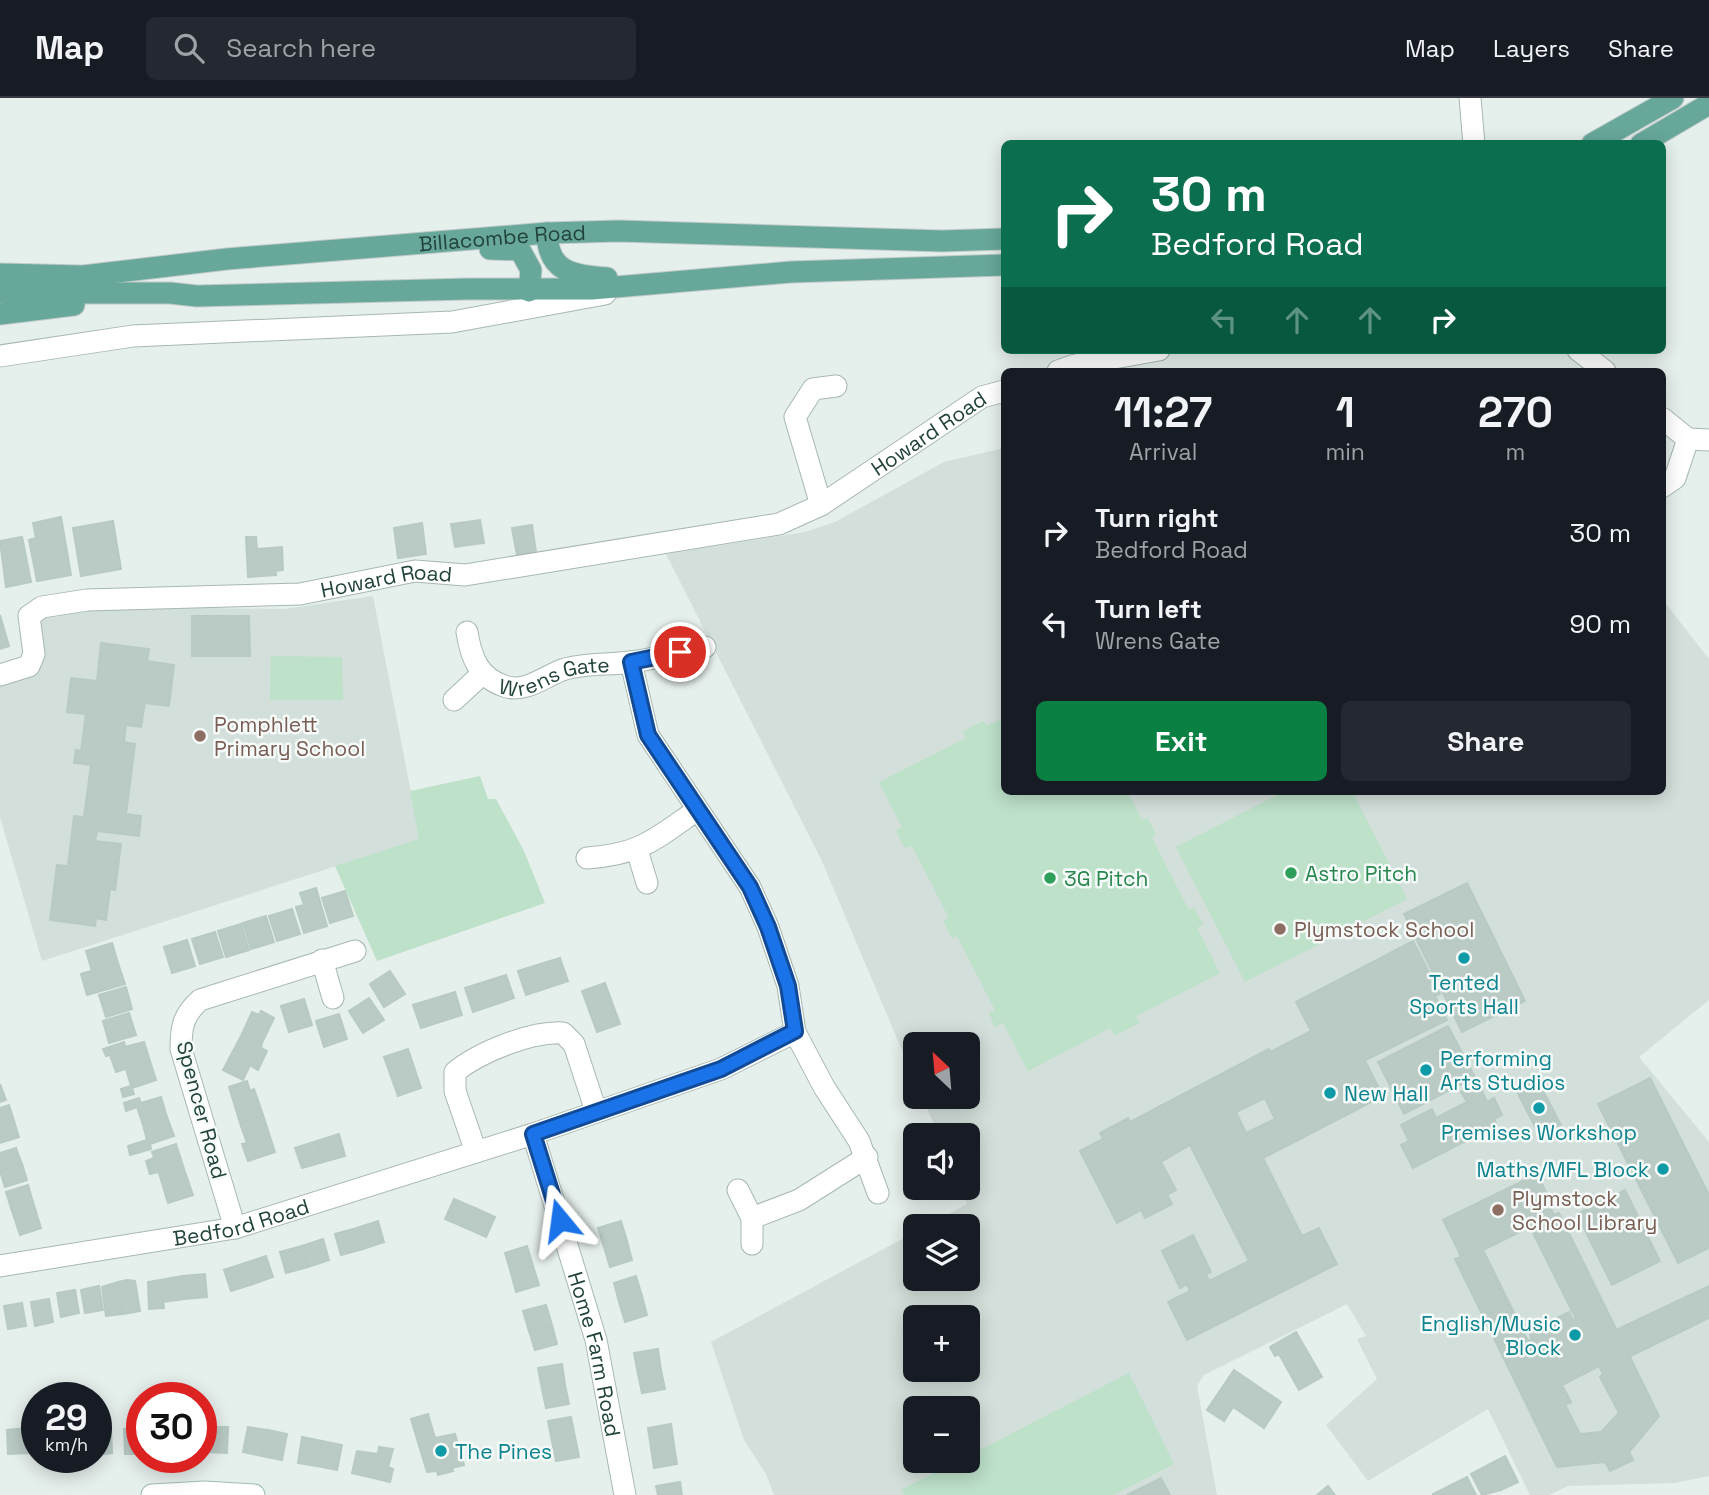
<!DOCTYPE html>
<html lang="en">
<head>
<meta charset="utf-8">
<style>
	:root { --surface:#171b24; --page:#242831; --text:#f1f3f6; --muted:#9ea1a6; --line:#363941; --accent:#0b8043 }
	body { margin:0; font-family:"Space Grotesk",sans-serif; background:var(--page); color:var(--text); height:100vh; display:flex; flex-direction:column; font-size:26px; white-space:nowrap }
	* { box-sizing:border-box; margin:0 }
	p { font-size:23px; color:var(--muted) }
	.icon { flex:none; width:38px; height:38px; fill:none; stroke:currentColor; stroke-width:2; stroke-linecap:round; stroke-linejoin:round }
	.map { position:relative; flex:1; overflow:hidden }
	.panel { position:absolute; left:1001px; top:270px; width:665px; height:427px; display:flex; flex-direction:column; background:var(--surface); border-radius:10px; box-shadow:0 4px 18px #0003 }
	.panel>* { flex:none }
	.banner { position:absolute; left:1001px; top:42px; width:665px; height:214px; border-radius:10px; box-shadow:0 4px 18px #0003; background:#0b6e4f; color:#fff; overflow:hidden }
	.needle { width:46px; rotate:334deg }
	.tools { position:absolute; left:903px; top:934px; display:grid; gap:14px }
	.tools a { display:grid; place-items:center; width:77px; height:77px; border-radius:10px; background:var(--surface); box-shadow:0 4px 18px #0003; font-size:35px }
	.speed { position:absolute; left:21px; top:1284px; display:flex; gap:14px; font-size:35px; font-weight:700; text-align:center }
	.speed>* { display:grid; place-content:center; width:91px; height:91px; border-radius:50%; background:var(--surface); box-shadow:0 4px 18px #0003; line-height:1 }
	.speed small { font-size:18px; font-weight:400 }
	.speed .limit { border:10px solid #d22; background:#fff; color:#111 }
	.pin { position:absolute; display:grid; place-items:center; width:60px; height:60px; color:#fff; margin:-30px; border:4px solid #fff; border-radius:50%; box-shadow:0 2px 7px #0007 }
	.me { position:absolute; width:77px; margin:-38px; rotate:344deg; stroke-linejoin:round; filter:drop-shadow(0 0 5px #0008) }
	.turn { display:flex; align-items:center; gap:24px; height:147px; padding:0 35px; font-size:32px }
	.turn .icon { width:91px; height:91px; stroke-width:2.5 }
	.turn b { display:block; font-size:49px; line-height:60px }
	.lanes { display:flex; align-items:center; height:66px; padding:0 35px; background:#0003; justify-content:center; gap:35px; direction:ltr }
	.lanes .off { opacity:.35 }
	.eta { display:flex; justify-content:space-evenly; align-items:center; height:119px; text-align:center }
	.eta b { font-size:42px; font-weight:700; line-height:49px }
	.cta { display:flex; gap:14px; margin-top:auto; padding:14px 35px }
	.cta a { flex:1; height:80px; border-radius:10px; background:var(--accent); color:#fff; font-size:28px; font-weight:700; line-height:80px; text-align:center }
	.cta a+a { background:var(--page); color:var(--text) }
	ul { padding:0; list-style:none }
	li { display:flex; align-items:center; gap:21px; height:91px; padding:0 35px }
	li div { flex:1 }
	li b { display:block; font-size:26px }
	li em { font-style:normal }
	header { display:flex; align-items:center; gap:42px; box-sizing:border-box; height:98px; padding:0 35px; background:var(--surface); border-bottom:2px solid var(--line) }
	header strong { font-size:33px }
	nav { display:flex; gap:38px; margin-inline-start:auto; font-size:24px }
	.search { width:490px; height:63px; background:var(--page); display:flex; align-items:center; gap:18px; box-sizing:border-box; padding:0 24px; border-radius:10px; color:var(--muted); font-size:26px }
	.map>svg:first-child { display:block }
</style>
</head>
<body>
<header>
<strong>Map</strong>
<div class="search"><svg class="icon" aria-label="search" viewBox="0 0 24 24"><circle cx="10" cy="10" r="6"/><path d="M15 15l6 6"/></svg>Search here</div>
<nav><a>Map</a><a>Layers</a><a>Share</a></nav>
</header>
<div class="map">
<svg width="1709" height="1397" viewBox="0 0 1709 1397">
	<rect width="100%" height="100%" fill="#e5efeb"/>
	<!-- built -->
	<g fill="#d3dfda" fill-rule="evenodd">
		<path d="M1004 350V693H1662L1663 502 1709 561V902L1639 959 1709 1044V1378L1675 1385 1568 1388 1549 1397H1530L1488 1311 1368 1383 1326 1327 1377 1281 1357 1241 1366 1238 1347 1206 1204 1277 1197 1288 1217 1397H774L766 1376 744 1342 711 1244 915 1134V1181H968V1129H925L967 1106 961 1090H968V1038H939L922 999H968V947H915V983L821 761 666 456 805 434 835 424 944 364ZM915 1220H968V1272H915ZM915 1311H968V1363H915Z"/>
		<polygon points="373,498 420,741 42,863 0,719 0,584 39,572 42,566 36,533 39,525 49,515 120,509 285,511"/>
	</g>
	<!-- green -->
	<g fill="#bde1c9">
		<polygon points="271,558 342,559 343,602 270,602"/>
		<polygon points="1004,620 1004,693 1127,693 1142,722 1148,720 1156,737 1152,740 1189,812 1194,810 1203,826 1197,830 1220,875 1136,918 1139,925 1115,938 1110,930 1028,973 1003,925 995,929 989,915 995,912 957,838 952,840 943,823 949,820 912,748 905,750 896,733 902,729 879,684 966,640 963,633 984,623 987,628"/>
		<polygon points="480,678 488,701 496,701 524,753 545,805 377,863 335,768 419,741 410,693"/>
		<polygon points="1285,693 1352,693 1407,801 1245,884 1176,749"/>
		<polygon points="1129,1275 1174,1366 1113,1397 904,1397 901,1392 957,1363 968,1363 968,1358"/>
	</g>
	<!-- building -->
	<g fill="#bacac5" stroke="#b7cac3" stroke-width="2" fill-rule="evenodd">
		<polygon points="61,419 71,477 37,483 29,442 36,440 33,425"/>
		<polygon points="480,422 484,445 455,449 451,426"/>
		<polygon points="113,423 121,471 81,478 73,430"/>
		<polygon points="422,425 426,456 398,460 394,430"/>
		<polygon points="532,427 536,454 517,457 512,430"/>
		<polygon points="22,439 31,484 6,489 0,443"/>
		<polygon points="246,439 256,439 257,451 282,449 283,472 276,473 276,477 248,479"/>
		<polygon points="0,517 9,548 0,551"/>
		<polygon points="192,518 249,518 250,558 192,558"/>
		<polygon points="101,545 149,551 147,563 174,567 169,608 145,605 141,629 126,627 124,644 135,646 126,716 141,718 139,738 97,733 95,743 121,746 115,792 110,791 106,822 96,820 95,828 50,822 57,767 68,768 74,718 84,719 91,667 74,665 76,652 81,653 86,616 67,614 71,580 97,583"/>
		<polygon points="1467,785 1525,903 1462,934 1404,816"/>
		<polygon points="316,790 327,828 304,835 296,809 304,807 300,795"/>
		<polygon points="345,793 353,818 330,825 322,800"/>
		<polygon points="292,811 300,836 277,843 269,818"/>
		<polygon points="266,818 274,844 251,851 243,825"/>
		<polygon points="241,826 249,852 226,859 218,833"/>
		<polygon points="215,834 223,859 200,866 192,841"/>
		<polygon points="187,842 195,868 172,875 164,849"/>
		<path d="M1413 843 1440 896 1435 898 1447 922 1364 963 1359 951 1278 993 1302 1040 1263 1060 1302 1138 1319 1130 1337 1166 1187 1242 1168 1204 1190 1193 1187 1186 1180 1190 1162 1153 1193 1137 1211 1174 1206 1176 1209 1183 1249 1163 1190 1047 1161 1064 1176 1092 1167 1097 1172 1106 1145 1120 1141 1112 1117 1125 1080 1053 1103 1041 1100 1035 1128 1020 1130 1024 1269 951 1270 954 1311 933 1296 904ZM1265 1000 1275 1021 1246 1035 1236 1014Z"/>
		<polygon points="112,845 118,865 92,873 86,853"/>
		<polygon points="560,860 568,883 526,897 518,873"/>
		<polygon points="118,865 125,886 87,897 81,876"/>
		<polygon points="390,873 405,896 384,909 370,886"/>
		<polygon points="506,877 514,900 473,914 465,890"/>
		<polygon points="605,885 620,926 597,934 582,893"/>
		<polygon points="126,889 132,911 106,919 99,897"/>
		<polygon points="455,894 462,917 421,930 413,907"/>
		<polygon points="369,900 384,922 363,935 349,913"/>
		<polygon points="304,901 312,927 289,934 281,908"/>
		<polygon points="261,913 274,920 262,945 242,936 252,914 259,917"/>
		<polygon points="129,915 136,937 109,945 103,923"/>
		<polygon points="339,916 347,941 324,949 316,923"/>
		<polygon points="1448,928 1475,979 1404,1016 1378,964"/>
		<polygon points="242,936 262,945 261,950 267,953 258,972 250,967 243,982 223,972"/>
		<polygon points="124,944 125,949 144,944 150,963 116,974 110,957 106,958 103,951"/>
		<polygon points="408,951 421,990 398,998 384,959"/>
		<polygon points="1359,951 1383,998 1302,1040 1278,993"/>
		<polygon points="150,963 156,982 132,990 134,996 123,999 121,991 131,988 126,971"/>
		<polygon points="1650,980 1709,1097 1709,1150 1678,1165 1598,1006"/>
		<polygon points="1537,981 1561,1027 1540,1038 1516,992"/>
		<polygon points="247,983 250,993 254,991 263,1017 240,1025 229,989"/>
		<polygon points="1478,985 1487,1004 1494,1000 1502,1017 1494,1021 1497,1027 1413,1070 1401,1047 1409,1043 1401,1027 1432,1011 1436,1020 1467,1004 1461,994"/>
		<polygon points="0,986 6,1002 0,1004"/>
		<polygon points="161,999 167,1019 143,1027 137,1009 126,1013 124,1005 139,1000 141,1005"/>
		<polygon points="9,1007 14,1023 0,1028 0,1010"/>
		<polygon points="263,1017 275,1054 248,1063 242,1046 247,1045 240,1025"/>
		<polygon points="167,1019 174,1038 150,1046 151,1051 130,1057 128,1048 147,1042 143,1027"/>
		<polygon points="14,1023 19,1039 0,1045 0,1028"/>
		<polygon points="339,1036 345,1058 323,1064 317,1043"/>
		<polygon points="317,1043 323,1064 302,1070 295,1050"/>
		<polygon points="176,1046 183,1068 150,1076 146,1063 154,1060 152,1054"/>
		<polygon points="16,1050 22,1066 0,1073 0,1055"/>
		<polygon points="22,1066 27,1082 5,1089 0,1073"/>
		<polygon points="183,1068 193,1097 168,1105 159,1075"/>
		<polygon points="1537,1076 1550,1102 1534,1110 1536,1114 1471,1147 1469,1144 1457,1150 1443,1122"/>
		<polygon points="28,1087 33,1104 11,1110 6,1094"/>
		<polygon points="1625,1092 1660,1163 1612,1187 1577,1116"/>
		<polygon points="454,1101 475,1110 466,1130 445,1121"/>
		<polygon points="33,1104 41,1130 20,1137 11,1110"/>
		<path d="M1549 1107 1554 1117 1559 1115 1659 1318 1629 1354 1633 1362 1610 1373 1605 1364 1557 1369 1455 1161 1461 1159 1458 1152ZM1530 1129 1576 1221 1573 1222 1569 1214 1529 1234 1532 1241 1528 1243 1483 1152ZM1599 1268 1603 1276 1600 1279 1619 1315 1601 1334 1580 1336 1565 1307 1571 1304 1562 1287Z"/>
		<polygon points="475,1110 495,1119 486,1139 466,1130"/>
		<polygon points="378,1123 384,1144 363,1151 357,1130"/>
		<polygon points="621,1123 627,1143 604,1149 598,1130"/>
		<polygon points="357,1130 363,1151 341,1157 335,1136"/>
		<polygon points="323,1141 329,1162 308,1169 302,1148"/>
		<polygon points="627,1143 632,1162 610,1169 604,1149"/>
		<polygon points="302,1148 308,1169 286,1175 280,1154"/>
		<polygon points="527,1148 533,1168 511,1175 505,1155"/>
		<polygon points="266,1158 273,1179 253,1186 245,1165"/>
		<polygon points="245,1165 253,1186 231,1193 224,1172"/>
		<polygon points="533,1168 539,1187 516,1194 511,1175"/>
		<polygon points="205,1176 207,1199 185,1201 183,1178"/>
		<polygon points="183,1178 185,1201 163,1204 164,1210 149,1211 148,1184"/>
		<polygon points="636,1178 642,1198 619,1204 614,1185"/>
		<polygon points="127,1182 135,1183 140,1213 123,1216 118,1184"/>
		<polygon points="118,1184 123,1216 106,1218 102,1189"/>
		<polygon points="99,1188 103,1212 85,1215 81,1192"/>
		<polygon points="1709,1188 1709,1220 1629,1259 1616,1232"/>
		<polygon points="75,1192 79,1215 61,1219 57,1195"/>
		<polygon points="642,1198 647,1217 625,1224 619,1204"/>
		<polygon points="49,1201 53,1224 35,1228 31,1204"/>
		<polygon points="22,1205 26,1228 8,1231 4,1208"/>
		<polygon points="546,1207 552,1227 529,1233 523,1213"/>
		<polygon points="552,1227 557,1246 535,1252 529,1233"/>
		<polygon points="1296,1234 1322,1279 1299,1292 1279,1256 1275,1258 1270,1249"/>
		<polygon points="658,1251 661,1272 638,1276 634,1255"/>
		<polygon points="562,1266 565,1287 542,1291 538,1270"/>
		<polygon points="661,1272 665,1291 642,1295 638,1276"/>
		<polygon points="1234,1272 1281,1304 1264,1330 1233,1309 1224,1323 1207,1312"/>
		<polygon points="565,1287 569,1306 546,1310 542,1291"/>
		<polygon points="428,1316 435,1340 455,1336 464,1367 452,1370 453,1373 438,1377 437,1373 427,1374 411,1321"/>
		<polygon points="571,1319 575,1339 552,1343 548,1323"/>
		<polygon points="671,1326 674,1347 651,1350 648,1330"/>
		<polygon points="201,1328 208,1329 207,1354 204,1355 201,1355"/>
		<polygon points="208,1329 228,1329 227,1355 207,1354"/>
		<polygon points="248,1329 268,1332 262,1358 243,1354"/>
		<polygon points="28,1330 29,1355 8,1356 7,1332"/>
		<polygon points="111,1330 112,1355 96,1357 96,1331"/>
		<polygon points="142,1330 142,1356 125,1356 124,1331"/>
		<polygon points="32,1331 37,1331 37,1356 33,1356"/>
		<polygon points="268,1332 287,1336 282,1362 262,1358"/>
		<polygon points="302,1339 322,1343 317,1368 298,1365"/>
		<polygon points="575,1339 579,1359 556,1363 552,1343"/>
		<polygon points="322,1343 342,1347 337,1372 317,1368"/>
		<polygon points="674,1347 677,1366 654,1370 651,1350"/>
		<polygon points="379,1349 393,1351 388,1369 393,1371 390,1384 352,1375 357,1353 378,1356"/>
		<polygon points="1505,1358 1518,1384 1501,1392 1488,1367"/>
		<polygon points="1488,1367 1501,1392 1482,1397 1471,1376"/>
		<polygon points="1467,1379 1476,1397 1454,1397 1449,1388"/>
		<polygon points="1161,1380 1170,1397 1127,1397"/>
		<polygon points="680,1384 682,1397 658,1397 656,1388"/>
		<polygon points="1328,1388 1335,1397 1317,1397"/>
		<polygon points="1449,1388 1454,1397 1433,1397 1433,1396"/>
	</g>
	<g fill="none" stroke-linecap="round" stroke-linejoin="round">
		<!-- street casing -->
		<g stroke="#a7b8b3" stroke-width="23">
			<g id="street">
				<polyline points="1470,0 1474,46"/>
				<polyline points="1578,252 1605,273"/>
				<polyline points="0,258 133,238 452,224 605,196"/>
				<polyline points="1058,273 1075,267 1159,252"/>
				<polyline points="1662,320 1688,341"/>
				<polyline points="1688,341 1709,342"/>
				<polyline points="1662,389 1675,380 1688,341"/>
				<polyline points="821,407 795,319 813,291 836,288"/>
				<path id="s1" d="M467 534C471 559 478 579 504 588 526 596 546 577 565 571 587 565 609 567 630 564 655 561 680 554 705 549"/>
				<polyline points="631,564 648,637 750,789 768,829 788,888 795,934 824,989 859,1043 878,1095"/>
				<path id="s2" d="M0 577 29 568 34 556 29 518 42 509 87 502 300 496 415 473 465 477 779 426 821 407 982 299 1004 293"/>
				<polyline points="454,602 482,576"/>
				<polyline points="637,752 647,785"/>
				<path d="M587 760C641 756 654 742 697 712"/>
				<polyline points="322,862 333,900"/>
				<path id="s3" d="M533 1036 596 1242 625 1397"/>
				<path d="M476 1054 455 993V974C479 954 532 933 563 935L574 946 596 1013"/>
				<polyline points="738,1092 752,1120 752,1146"/>
				<polyline points="752,1120 799,1102 867,1059"/>
				<path d="M235 1130 181 951C181 929 183 917 200 902L355 853"/>
				<path id="s4" d="M0 1168 235 1130 533 1036 721 971 795 934"/>
			</g>
		</g>
		<!-- secondary casing -->
		<g stroke="#a2bcb4" stroke-width="23">
			<polyline id="secondary" points="152,1397 204,1394 254,1397"/>
		</g>
		<!-- primary casing -->
		<g stroke="#c1cac8" stroke-width="23">
			<g id="primary">
				<polyline points="1592,46 1673,0"/>
				<polyline points="1641,46 1709,6"/>
				<path d="M547 135C548 175 573 177 607 180"/>
				<polyline points="490,151 520,152 531,172 529,193"/>
				<path id="s5" d="M0 176 83 178 227 161 547 135 619 133 942 143 1004 141"/>
				<polyline points="0,195 170,195 197,198 467,191 592,191 791,174 1004,167"/>
				<polyline points="0,216 74,207"/>
			</g>
		</g>
		<!-- street -->
		<use href="#street" stroke="#fff" stroke-width="21"/>
		<!-- secondary -->
		<use href="#secondary" stroke="#fff" stroke-width="21"/>
		<!-- primary -->
		<use href="#primary" stroke="#67a89b" stroke-width="21"/>
	</g>
	<g fill="none" stroke-linecap="round" stroke-linejoin="round">
		<!-- route casing -->
		<g stroke="#114b97" stroke-width="18">
			<polyline id="route" points="560,1122 533,1036 721,971 795,933 788,888 768,829 750,789 648,637 631,564 680,554"/>
		</g>
		<!-- route -->
		<use href="#route" stroke="#1a73e8" stroke-width="12"/>
	</g>
	<!-- markers -->
	<g fill="#8d6e63" stroke="#f6fbf9" stroke-width="2.5">
		<circle cx="200" cy="638" r="7"/>
		<circle cx="1280" cy="831" r="7"/>
		<circle cx="1498" cy="1112" r="7"/>
	</g>
	<g fill="#2e9e5b" stroke="#f6fbf9" stroke-width="2.5">
		<circle cx="1291" cy="775" r="7"/>
		<circle cx="1050" cy="780" r="7"/>
	</g>
	<g fill="#0f9aa8" stroke="#f6fbf9" stroke-width="2.5">
		<circle cx="1464" cy="860" r="7"/>
		<circle cx="1426" cy="972" r="7"/>
		<circle cx="1330" cy="995" r="7"/>
		<circle cx="1539" cy="1010" r="7"/>
		<circle cx="1663" cy="1071" r="7"/>
		<circle cx="1575" cy="1237" r="7"/>
		<circle cx="441" cy="1353" r="7"/>
	</g>
	<g text-anchor="middle" dominant-baseline="central" stroke-width="5" stroke-linejoin="round" paint-order="stroke">
		<!-- street labels -->
		<g font-size="21" fill="#22433c" stroke="#f6fbf9">
			<text stroke="none"><textPath href="#s5" startOffset="504">Billacombe Road</textPath></text>
			<text stroke="none"><textPath href="#s2" startOffset="1017">Howard Road</textPath></text>
			<text stroke="none"><textPath href="#s2" startOffset="444">Howard Road</textPath></text>
			<text stroke="none"><textPath href="#s1" startOffset="122">Wrens Gate</textPath></text>
			<text transform="translate(202 1012) rotate(75)">Spencer Road</text>
			<text stroke="none"><textPath href="#s4" startOffset="245">Bedford Road</textPath></text>
			<text stroke="none"><textPath href="#s3" startOffset="229">Home Farm Road</textPath></text>
		</g>
		<!-- education labels -->
		<g font-size="21" fill="#785e54" stroke="#f6fbf9" text-anchor="start">
			<text x="214" y="626">Pomphlett<tspan x="214" dy="24">Primary School</tspan></text>
			<text x="1294" y="831">Plymstock School</text>
			<text x="1512" y="1100">Plymstock<tspan x="1512" dy="24">School Library</tspan></text>
		</g>
		<!-- leisure labels -->
		<g font-size="21" fill="#27864d" stroke="#f6fbf9" text-anchor="start">
			<text x="1305" y="775">Astro Pitch</text>
			<text x="1064" y="780">3G Pitch</text>
		</g>
		<!-- culture labels -->
		<g font-size="21" fill="#0d838f" stroke="#f6fbf9" text-anchor="start">
			<text x="1464" y="884" text-anchor="middle">Tented<tspan x="1464" dy="24">Sports Hall</tspan></text>
			<text x="1440" y="960">Performing<tspan x="1440" dy="24">Arts Studios</tspan></text>
			<text x="1344" y="995">New Hall</text>
			<text x="1539" y="1034" text-anchor="middle">Premises Workshop</text>
			<text x="1649" y="1071" text-anchor="end">Maths/MFL Block</text>
			<text x="1561" y="1225" text-anchor="end">English/Music<tspan x="1561" dy="24">Block</tspan></text>
			<text x="455" y="1353">The Pines</text>
		</g>
	</g>
</svg>
<div class="tools">
<a><svg class="needle" viewBox="-14 -14 28 28"><path d="M0-13l5 13h-10z" fill="#e53935"/><path d="M0 13l5-13h-10z" fill="#9ea1a6"/></svg></a>
<a><svg class="icon" aria-label="sound" viewBox="0 0 24 24"><path d="M4 9h4l5-4v14l-5-4H4zM17 9q2 3 0 6"/></svg></a>
<a><svg class="icon" aria-label="layers" viewBox="0 0 24 24"><path d="M12 4l9 5-9 5-9-5zM3 14l9 5 9-5"/></svg></a>
<a>+</a>
<a>−</a>
</div>
<div class="speed"><div>29<small>km/h</small></div><div class="limit">30</div></div>
<div class="pin" style="left:680px;top:554px;background:#d93025"><svg class="icon" aria-label="arrive" viewBox="0 0 24 24"><path d="M6 21V4h12l-3 4 3 4H6"/></svg></div>
<svg class="me" style="left:560px;top:1122px" viewBox="-20 -20 40 40"><path d="M0-17L14 15 0 8-14 15z" fill="#1a73e8" stroke="#fff" stroke-width="4"/></svg>
<div class="banner">
<div class="turn"><svg class="icon" aria-label="right" viewBox="0 0 24 24"><path d="M7 20v-9h11M14 6l5 5-5 5"/></svg><div><b>30 m</b>Bedford Road</div></div>
<div class="lanes"><svg class="icon off" aria-label="left" viewBox="0 0 24 24"><path d="M17 20v-9H6M10 6l-5 5 5 5"/></svg><svg class="icon off" aria-label="ahead" viewBox="0 0 24 24"><path d="M12 20V5M6 11l6-6 6 6"/></svg><svg class="icon off" aria-label="ahead" viewBox="0 0 24 24"><path d="M12 20V5M6 11l6-6 6 6"/></svg><svg class="icon" aria-label="right" viewBox="0 0 24 24"><path d="M7 20v-9h11M14 6l5 5-5 5"/></svg></div>
</div>
<section class="panel">
<div class="eta">
<div><b>11:27</b><p>Arrival</p></div>
<div><b>1</b><p>min</p></div>
<div><b>270</b><p>m</p></div>
</div>
<ul>
<li><svg class="icon" aria-label="right" viewBox="0 0 24 24"><path d="M7 20v-9h11M14 6l5 5-5 5"/></svg><div><b>Turn right</b><p>Bedford Road</p></div><em>30 m</em></li>
<li><svg class="icon" aria-label="left" viewBox="0 0 24 24"><path d="M17 20v-9H6M10 6l-5 5 5 5"/></svg><div><b>Turn left</b><p>Wrens Gate</p></div><em>90 m</em></li>
</ul>
<div class="cta"><a>Exit</a><a>Share</a></div>
</section>
</div>
</body>
</html>
